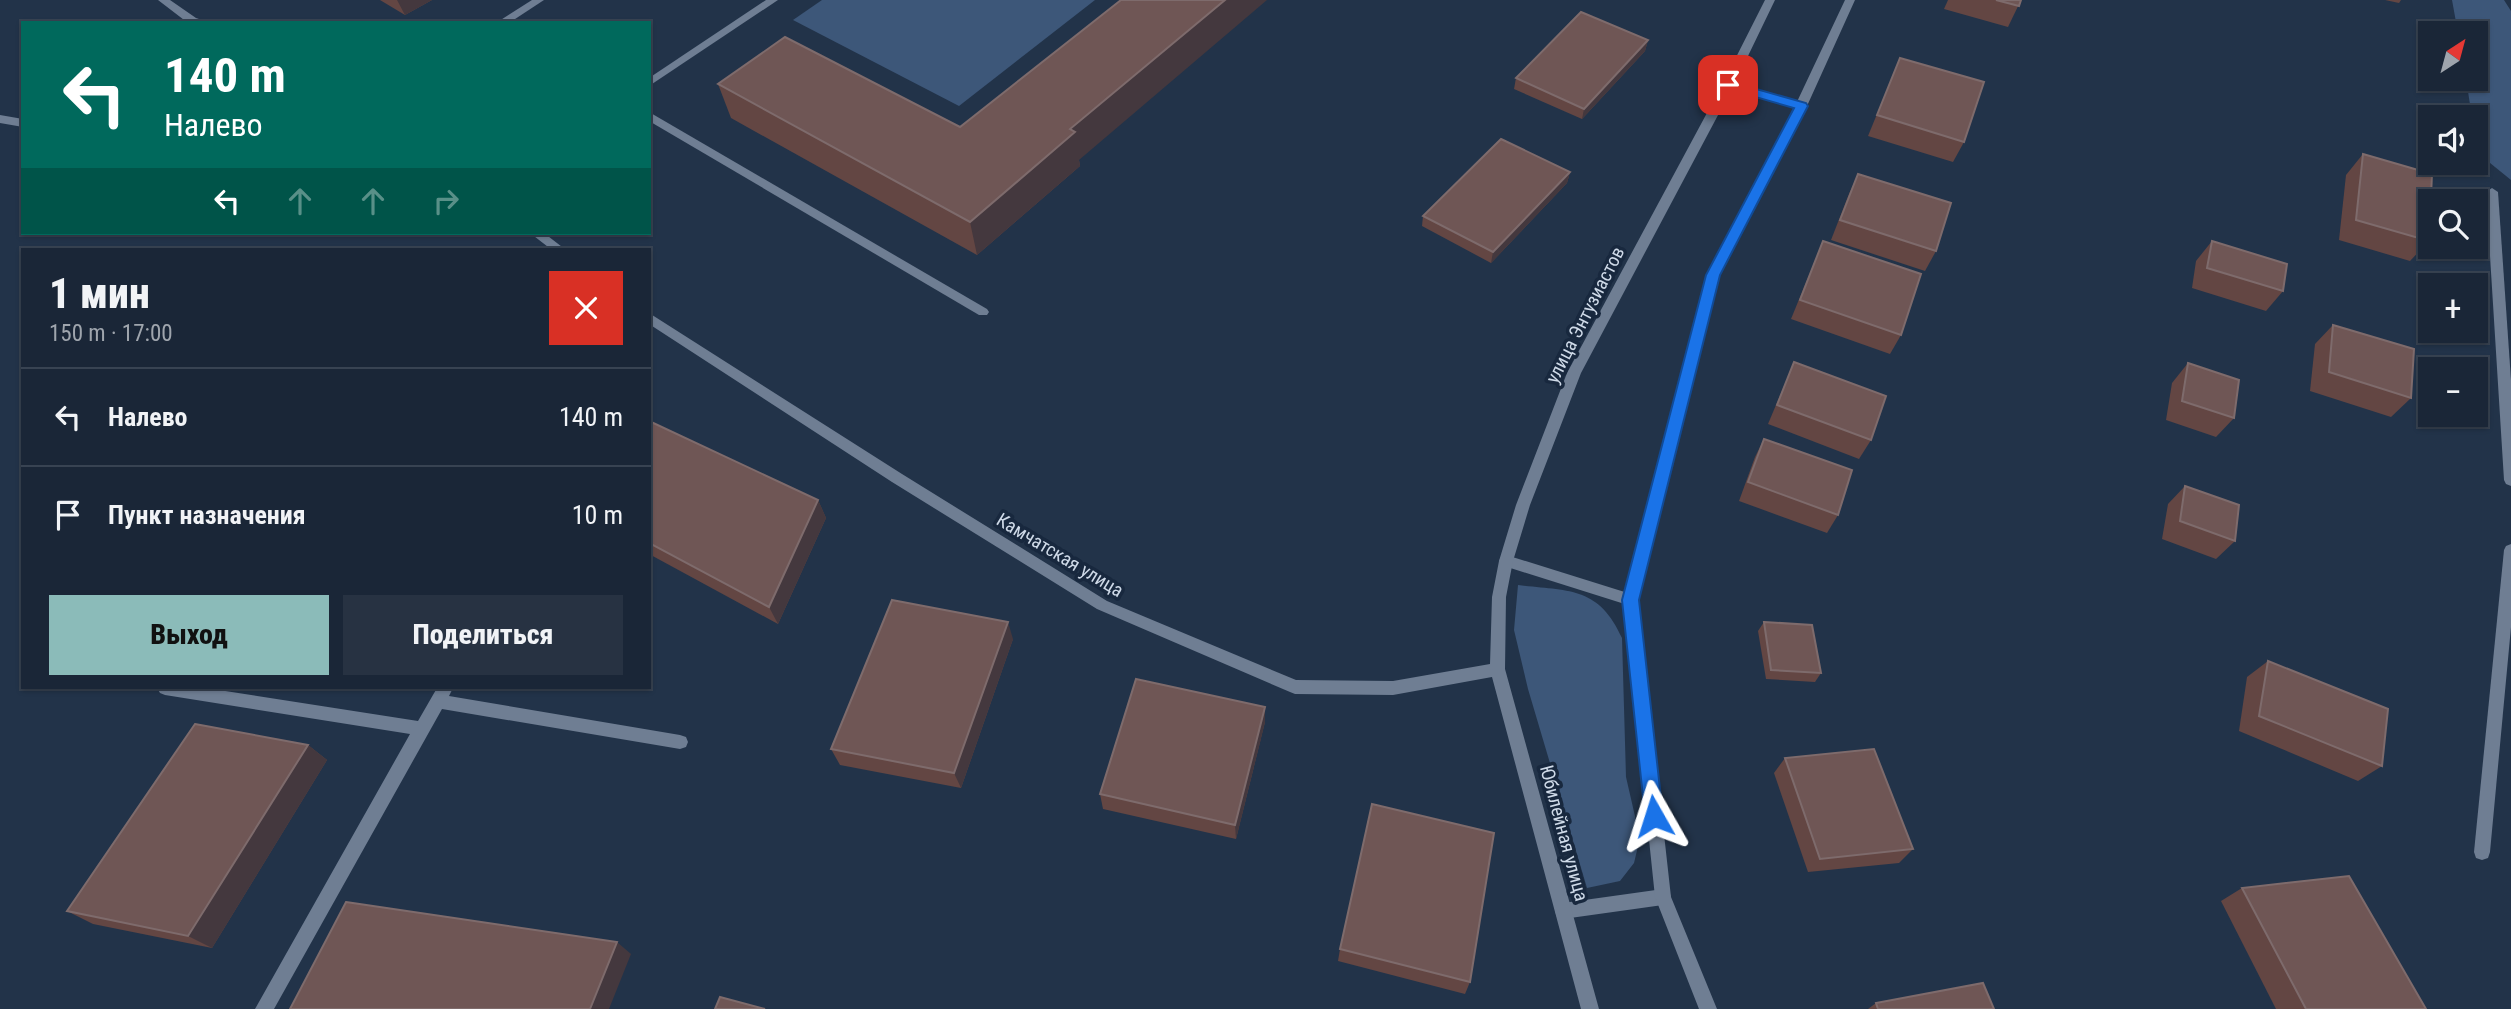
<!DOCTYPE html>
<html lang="ru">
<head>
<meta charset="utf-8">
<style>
	:root { --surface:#1a2637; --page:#273242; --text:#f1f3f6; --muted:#9fa5ad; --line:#384352; --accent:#8bbbb9 }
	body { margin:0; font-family:"Roboto Condensed",sans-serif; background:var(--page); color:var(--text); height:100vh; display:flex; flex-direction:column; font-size:26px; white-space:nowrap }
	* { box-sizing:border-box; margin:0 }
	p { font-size:23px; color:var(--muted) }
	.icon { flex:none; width:38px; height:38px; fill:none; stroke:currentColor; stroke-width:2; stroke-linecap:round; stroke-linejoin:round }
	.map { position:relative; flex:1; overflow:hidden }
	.drawer { position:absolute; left:21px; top:248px; width:630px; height:441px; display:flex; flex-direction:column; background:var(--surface); border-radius:0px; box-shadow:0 2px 5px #0004,0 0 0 2px var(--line) }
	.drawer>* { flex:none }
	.top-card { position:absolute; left:21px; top:21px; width:630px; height:214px; border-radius:0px; box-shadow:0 2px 5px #0004,0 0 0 2px var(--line); background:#00695c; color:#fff; overflow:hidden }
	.needle { width:46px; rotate:36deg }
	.buttons { position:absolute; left:2418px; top:21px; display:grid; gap:14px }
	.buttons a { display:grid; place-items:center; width:70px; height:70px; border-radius:0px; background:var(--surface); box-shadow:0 2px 5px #0004,0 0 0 2px var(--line); font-size:35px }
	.pin { position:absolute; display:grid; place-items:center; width:60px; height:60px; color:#fff; margin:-30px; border-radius:14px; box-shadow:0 4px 10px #0006 }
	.me { position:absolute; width:77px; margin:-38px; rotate:354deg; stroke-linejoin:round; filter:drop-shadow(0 0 5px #0008) }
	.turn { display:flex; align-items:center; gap:24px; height:147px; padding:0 28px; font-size:32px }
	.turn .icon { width:91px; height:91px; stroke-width:2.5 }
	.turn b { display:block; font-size:49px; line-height:60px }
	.lanes { display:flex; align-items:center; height:66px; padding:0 28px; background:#0003; justify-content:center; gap:35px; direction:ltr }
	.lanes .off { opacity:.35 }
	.round { display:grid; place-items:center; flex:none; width:74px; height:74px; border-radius:0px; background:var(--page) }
	.overview { display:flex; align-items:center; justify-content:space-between; height:119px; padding:0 28px }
	h1 { font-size:42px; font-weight:800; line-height:52px }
	.primary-button { display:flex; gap:14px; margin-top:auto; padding:14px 28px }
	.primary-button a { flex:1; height:80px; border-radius:0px; background:var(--accent); color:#111; font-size:28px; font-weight:800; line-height:80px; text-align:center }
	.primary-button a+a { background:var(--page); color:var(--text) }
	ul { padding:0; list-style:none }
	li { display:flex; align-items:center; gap:21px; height:98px; padding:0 28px; border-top:2px solid var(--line) }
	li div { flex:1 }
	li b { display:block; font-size:26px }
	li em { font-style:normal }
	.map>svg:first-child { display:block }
</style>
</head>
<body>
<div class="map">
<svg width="2511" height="1009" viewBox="0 0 2511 1009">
	<rect width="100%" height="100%" fill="#223349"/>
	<!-- green -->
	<g fill="#3d5779">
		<polygon points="822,0 1095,0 959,106 793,20"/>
		<polygon points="2452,0 2504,0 2511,11 2511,180 2479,154 2476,117 2472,117 2466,79 2476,79 2476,33 2458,33"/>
		<path d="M1518 585C1568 591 1599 586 1622 638L1626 777 1640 838 1634 863 1620 881 1587 888 1528 689 1514 630Z"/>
	</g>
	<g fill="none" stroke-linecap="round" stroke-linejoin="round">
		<!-- service -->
		<g fill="#6f7e93" fill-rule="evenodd">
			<polygon points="158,0 170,0 196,18 211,23 188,23"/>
			<polygon points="532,0 544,0 509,23 496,23"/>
			<polygon points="766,0 778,0 649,86 649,78"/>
			<polygon points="1728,81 1805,103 1807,106 1801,110 1724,88 1722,85"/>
			<polygon points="649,112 987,309 989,312 987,315 979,315 649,121"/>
			<polygon points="2492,188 2498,192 2511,380 2511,486 2506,484 2504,480 2486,192"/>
			<polygon points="2511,544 2511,627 2490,852 2488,858 2482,860 2476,858 2474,852 2504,550 2506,546"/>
			<polygon points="1506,555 1631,594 1636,596 1638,600 1636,604 1631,606 1501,565 1499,561 1501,557"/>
			<polygon points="157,688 206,688 418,721 437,688 453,688 449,696 680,735 686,737 688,742 686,747 680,749 442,709 274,1009 255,1009 410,734 165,695 160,693"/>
			<polygon points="1663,889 1669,891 1671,897 1669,903 1663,905 1563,919 1557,917 1555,911 1557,905 1563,903"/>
		</g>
		<!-- minor -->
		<g fill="#6f7e93" fill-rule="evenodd">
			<polygon points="1765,0 1775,0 1734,85 1581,373 1530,505 1513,561 1506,597 1505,669 1599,1009 1581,1009 1492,677 1393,695 1295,694 1290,692 1097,609 892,482 649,324 649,313 902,474 1107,601 1296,680 1393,681 1490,664 1492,597 1499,561 1516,505 1567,373 1722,85"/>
			<polygon points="1845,0 1855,0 1807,106 1719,275 1638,600 1671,897 1717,1009 1699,1009 1655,897 1624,600 1707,275 1795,106"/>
			<polygon points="0,115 23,119 23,127 0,123"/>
			<polygon points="530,233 544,233 566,250 552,250"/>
		</g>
	</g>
	<!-- wall -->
	<g fill="#634643">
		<polygon points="380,0 432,0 405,15"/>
		<polygon points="1948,0 2021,0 2008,27 1944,9"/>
		<polygon points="2385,0 2401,0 2399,3"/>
		<polygon points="1648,40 1645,51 1582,119 1514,89 1516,78"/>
		<polygon points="1900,58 1964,142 1953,162 1868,136"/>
		<polygon points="718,84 960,127 1079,160 1080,166 977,255 731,118"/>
		<polygon points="2363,154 2429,241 2410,261 2339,240 2346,175"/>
		<polygon points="1570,172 1567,183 1491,263 1422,226 1423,216"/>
		<polygon points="1858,174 1936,251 1925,271 1831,240 1849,194"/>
		<polygon points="1823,241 1901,335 1890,354 1791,319"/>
		<polygon points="2212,241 2283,291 2266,311 2192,288 2196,261"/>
		<polygon points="2333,325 2411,398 2391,417 2310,391 2315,344"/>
		<polygon points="1794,362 1871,440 1859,459 1768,424"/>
		<polygon points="2188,363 2234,418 2216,437 2166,420 2172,383"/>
		<polygon points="649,421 818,500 826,518 778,624 649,554"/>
		<polygon points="1764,439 1838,515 1827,533 1739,501 1755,457"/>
		<polygon points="2185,486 2235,541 2216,559 2162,539 2168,504"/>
		<polygon points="1764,622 1821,673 1815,682 1766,679 1758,631"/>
		<polygon points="1013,639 961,788 840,765 831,749"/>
		<polygon points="2268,661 2382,766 2358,781 2239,731 2247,677"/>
		<polygon points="1265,707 1265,722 1236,839 1103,809 1100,794"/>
		<polygon points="308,745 327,760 212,948 93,924 67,911"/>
		<polygon points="1785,758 1913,849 1899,863 1808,872 1774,773"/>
		<polygon points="2242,888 2426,1009 2276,1009 2221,901"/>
		<polygon points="1340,949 1470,982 1465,994 1338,961"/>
		<polygon points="1876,1003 1994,1009 1868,1009"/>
	</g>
	<!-- shaded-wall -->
	<g fill="#44383e">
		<polygon points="397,0 432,0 405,15"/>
		<polygon points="1225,0 1267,0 1079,160 1080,166 977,255 970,222 1070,129"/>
		<polygon points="1648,40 1645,51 1582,119 1584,109"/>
		<polygon points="1570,172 1567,183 1491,263 1493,252"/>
		<polygon points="818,500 826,518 778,624 769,607"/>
		<polygon points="1008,622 1013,639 961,788 954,773"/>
		<polygon points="1265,707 1265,722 1236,839 1235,825"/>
		<polygon points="308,745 327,760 212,948 188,936"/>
		<polygon points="617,942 631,954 609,1009 590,1009"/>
	</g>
	<!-- building -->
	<g fill="#6f5655" stroke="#7e6b6c" stroke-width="2">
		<polygon points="1121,0 1225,0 1070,129 1075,132 970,222 718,84 785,37 960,127"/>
		<polygon points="1996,0 2021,0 2019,6"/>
		<polygon points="1581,12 1648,40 1584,109 1516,78"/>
		<polygon points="1900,58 1984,82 1964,142 1877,115"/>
		<polygon points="1501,139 1570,172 1493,252 1423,216"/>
		<polygon points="2363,154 2432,174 2429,241 2356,220"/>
		<polygon points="1858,174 1951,203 1936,251 1840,220"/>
		<polygon points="1823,241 1921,274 1901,335 1800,300"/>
		<polygon points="2212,241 2287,264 2283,291 2207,268"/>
		<polygon points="2333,325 2414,349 2411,398 2329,372"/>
		<polygon points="1794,362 1886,396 1871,440 1777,405"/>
		<polygon points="2188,363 2239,380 2234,418 2182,401"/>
		<polygon points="649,421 818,500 769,607 649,543"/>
		<polygon points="1764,439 1852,470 1838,515 1748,482"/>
		<polygon points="2185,486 2239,505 2235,541 2180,521"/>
		<polygon points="892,600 1008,622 954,773 831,749"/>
		<polygon points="1764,622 1812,625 1821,673 1771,670"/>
		<polygon points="2268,661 2388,709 2382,766 2259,716"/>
		<polygon points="1136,679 1265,707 1235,825 1100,794"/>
		<polygon points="195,724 308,745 188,936 67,911"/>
		<polygon points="1874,749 1913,849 1820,859 1785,758"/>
		<polygon points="1372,804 1494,833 1470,982 1340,949"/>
		<polygon points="2349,876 2426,1009 2306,1009 2242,888"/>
		<polygon points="346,902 617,942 590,1009 290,1009"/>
		<polygon points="1983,983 1994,1009 1878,1009 1876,1003"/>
		<polygon points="720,997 765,1009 715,1009"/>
	</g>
	<!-- route -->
	<polygon fill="#1a73e8" stroke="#114b97" stroke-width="2" points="1728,81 1806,103 1808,106 1720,275 1639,600 1663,816 1661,822 1654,825 1648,822 1645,816 1622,600 1706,275 1794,108 1724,88 1722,85"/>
	<g text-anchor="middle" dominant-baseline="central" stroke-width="7" stroke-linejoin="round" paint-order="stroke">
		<!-- street labels -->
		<g font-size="19" fill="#cfdae8" stroke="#18283e">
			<text transform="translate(1585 315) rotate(-63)">улица Энтузиастов</text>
			<text transform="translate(1060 555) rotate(31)">Камчатская улица</text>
			<text transform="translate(1564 833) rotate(75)">Юбилейная улица</text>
		</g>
	</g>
</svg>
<div class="buttons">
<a><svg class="needle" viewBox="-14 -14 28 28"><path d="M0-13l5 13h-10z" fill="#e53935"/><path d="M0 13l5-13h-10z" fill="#9fa5ad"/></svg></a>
<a><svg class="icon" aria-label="sound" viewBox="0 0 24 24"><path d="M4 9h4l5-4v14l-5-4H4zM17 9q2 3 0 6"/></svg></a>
<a><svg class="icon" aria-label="search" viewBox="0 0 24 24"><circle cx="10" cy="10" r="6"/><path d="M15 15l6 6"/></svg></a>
<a>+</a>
<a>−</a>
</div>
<div class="pin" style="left:1728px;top:85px;background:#d93025"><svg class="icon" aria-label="arrive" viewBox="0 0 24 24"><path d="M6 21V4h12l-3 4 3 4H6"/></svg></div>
<svg class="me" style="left:1654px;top:816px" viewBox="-20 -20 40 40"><path d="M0-17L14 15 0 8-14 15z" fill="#1a73e8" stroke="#fff" stroke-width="4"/></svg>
<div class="top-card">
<div class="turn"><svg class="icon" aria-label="left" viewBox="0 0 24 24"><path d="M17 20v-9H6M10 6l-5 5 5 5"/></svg><div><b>140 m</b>Налево</div></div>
<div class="lanes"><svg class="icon" aria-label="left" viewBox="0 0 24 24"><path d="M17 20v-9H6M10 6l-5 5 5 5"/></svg><svg class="icon off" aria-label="ahead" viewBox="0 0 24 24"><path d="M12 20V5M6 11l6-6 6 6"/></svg><svg class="icon off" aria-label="ahead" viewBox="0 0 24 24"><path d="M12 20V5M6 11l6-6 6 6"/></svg><svg class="icon off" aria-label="right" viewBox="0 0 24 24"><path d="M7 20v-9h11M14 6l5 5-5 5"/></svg></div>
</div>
<section class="drawer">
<div class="overview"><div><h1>1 мин</h1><p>150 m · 17:00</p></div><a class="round" style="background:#d93025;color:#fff"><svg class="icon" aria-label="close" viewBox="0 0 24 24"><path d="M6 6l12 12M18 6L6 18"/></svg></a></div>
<ul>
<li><svg class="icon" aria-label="left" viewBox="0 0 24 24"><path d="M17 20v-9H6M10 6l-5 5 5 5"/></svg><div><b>Налево</b></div><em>140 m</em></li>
<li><svg class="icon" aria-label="arrive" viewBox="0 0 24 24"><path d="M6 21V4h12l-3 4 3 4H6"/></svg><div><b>Пункт назначения</b></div><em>10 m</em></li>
</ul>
<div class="primary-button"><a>Выход</a><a>Поделиться</a></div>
</section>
</div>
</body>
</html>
